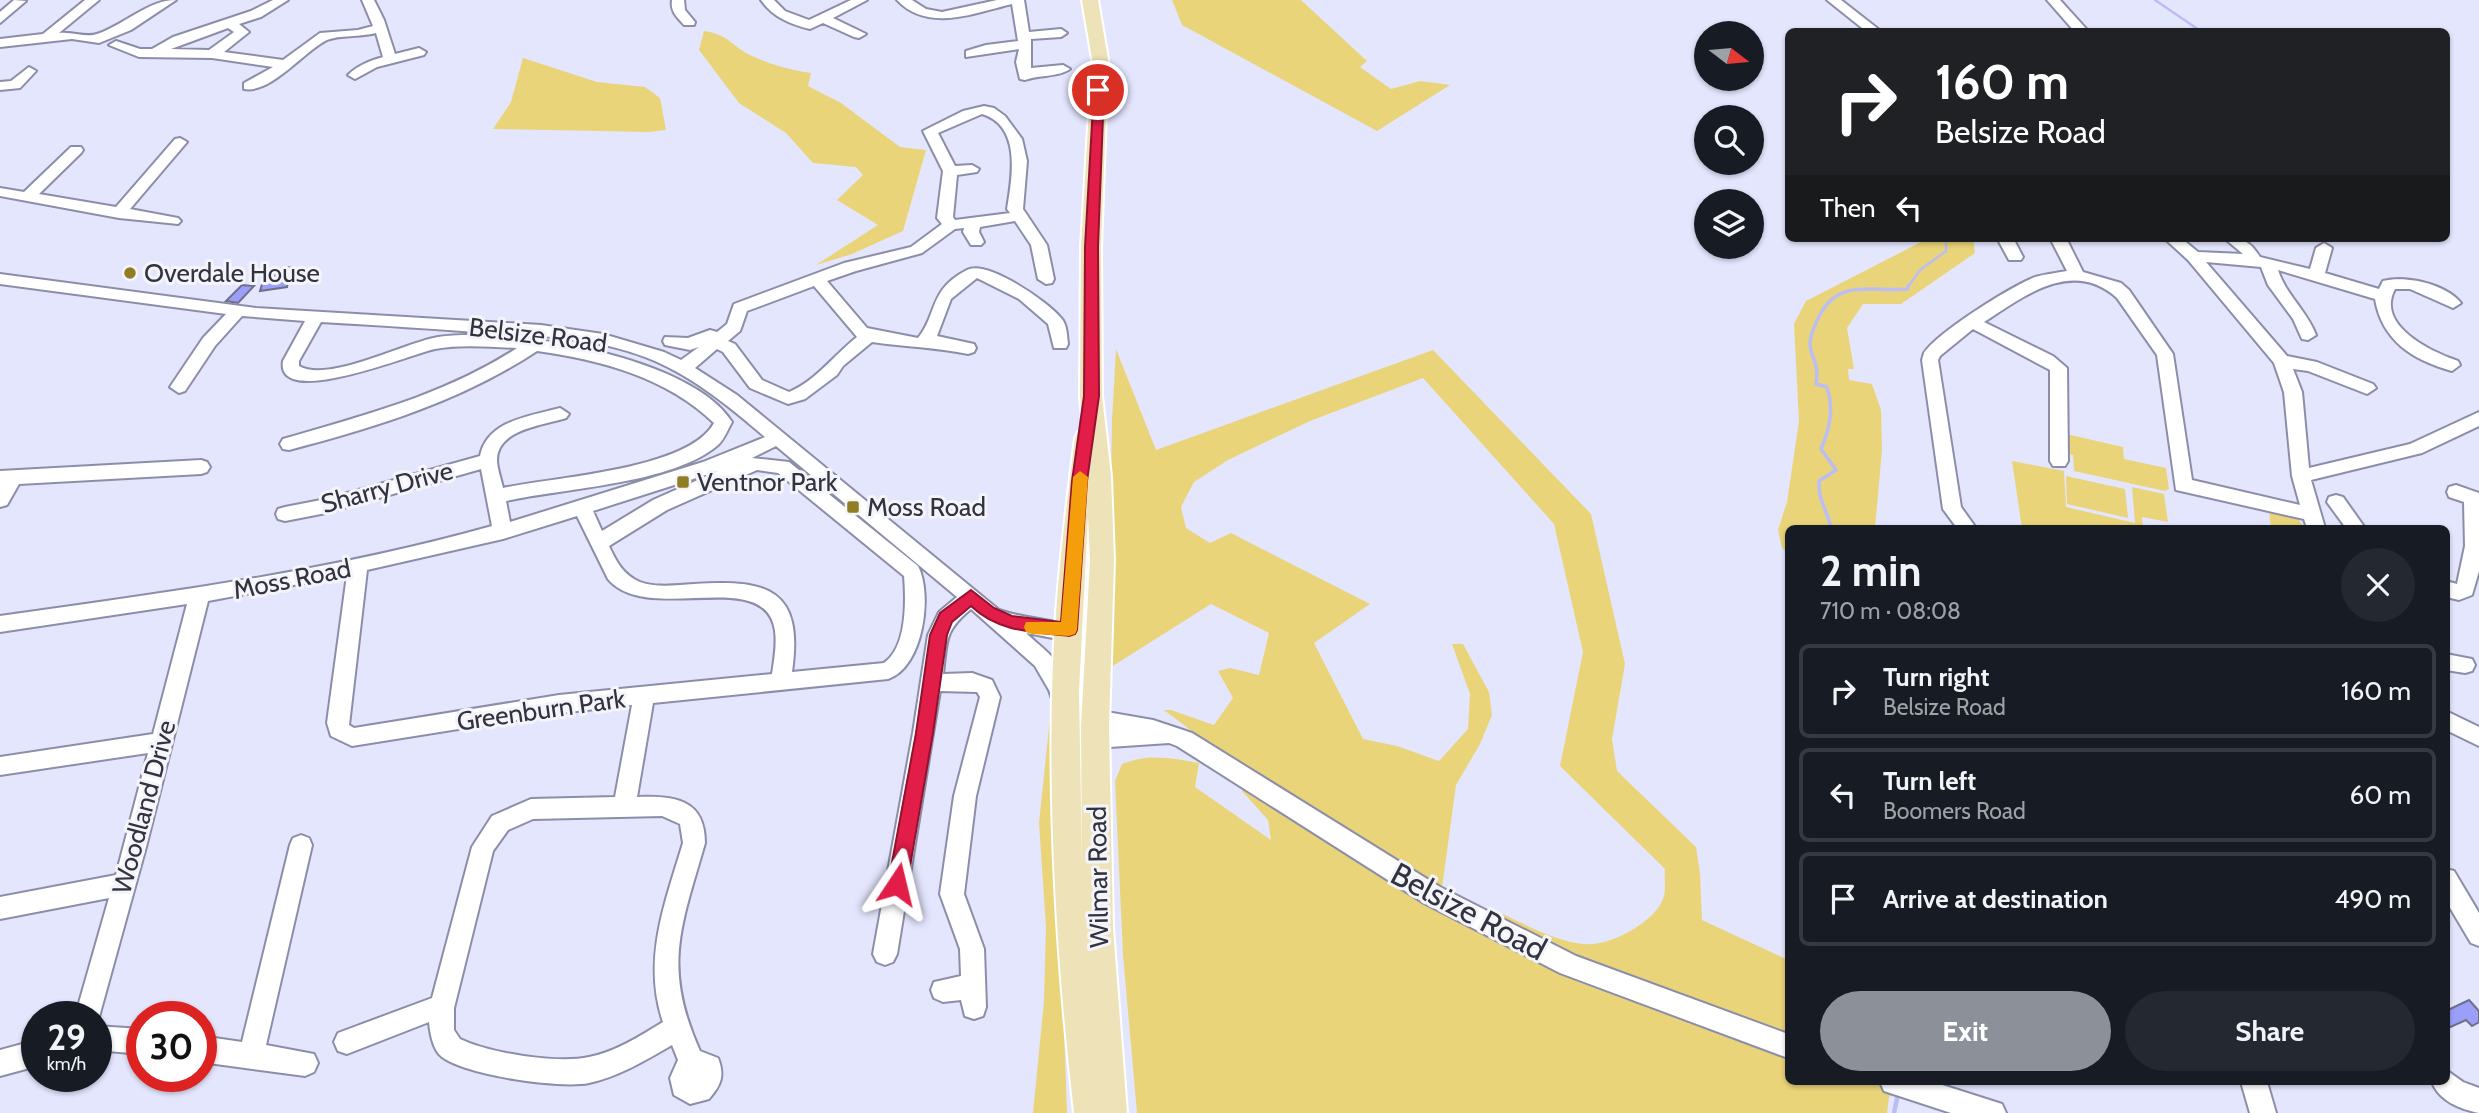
<!DOCTYPE html>
<html lang="en">
<head>
<meta charset="utf-8">
<style>
	:root { --surface:#171b24; --page:#242831; --text:#f1f3f6; --muted:#9ea1a6; --line:#363941; --accent:#8c9099 }
	body { margin:0; font-family:Cabin,sans-serif; background:var(--page); color:var(--text); height:100vh; display:flex; flex-direction:column; font-size:26px; white-space:nowrap }
	* { box-sizing:border-box; margin:0 }
	p { font-size:23px; color:var(--muted) }
	.icon { flex:none; width:38px; height:38px; fill:none; stroke:currentColor; stroke-width:2; stroke-linecap:round; stroke-linejoin:round }
	.map { position:relative; flex:1; overflow:hidden }
	.panel { position:absolute; left:1785px; top:525px; width:665px; height:560px; display:flex; flex-direction:column; background:var(--surface); border-radius:10px; box-shadow:0 2px 5px #0004 }
	.panel>* { flex:none }
	.guide { position:absolute; left:1785px; top:28px; width:665px; height:214px; border-radius:10px; box-shadow:0 2px 5px #0004; background:#202124; color:#fff; overflow:hidden }
	.needle { width:46px; rotate:106deg }
	.controls { position:absolute; left:1694px; top:21px; display:grid; gap:14px }
	.controls a { display:grid; place-items:center; width:70px; height:70px; border-radius:50%; background:var(--surface); box-shadow:0 2px 5px #0004; font-size:35px }
	.speed { position:absolute; left:21px; top:1001px; display:flex; gap:14px; font-size:35px; font-weight:700; text-align:center }
	.speed>* { display:grid; place-content:center; width:91px; height:91px; border-radius:50%; background:var(--surface); box-shadow:0 2px 5px #0004; line-height:1 }
	.speed small { font-size:18px; font-weight:400 }
	.speed .limit { border:10px solid #d22; background:#fff; color:#111 }
	.pin { position:absolute; display:grid; place-items:center; width:60px; height:60px; color:#fff; margin:-30px; border:4px solid #fff; border-radius:50%; box-shadow:0 2px 7px #0007 }
	.me { position:absolute; width:77px; margin:-38px; rotate:10deg; stroke-linejoin:round; filter:drop-shadow(0 0 5px #0008) }
	.turn { display:flex; align-items:center; gap:24px; height:147px; padding:0 35px; font-size:32px }
	.turn .icon { width:91px; height:91px; stroke-width:2.5 }
	.turn b { display:block; font-size:49px; line-height:60px }
	.then { display:flex; align-items:center; height:66px; padding:0 35px; background:#0003; gap:14px; font-size:26px }
	.round { display:grid; place-items:center; flex:none; width:74px; height:74px; border-radius:37px; background:var(--page) }
	.headline { display:flex; align-items:center; justify-content:space-between; height:119px; padding:0 35px }
	h1 { font-size:42px; font-weight:700; line-height:52px }
	.primary-button { display:flex; gap:14px; margin-top:auto; padding:14px 35px }
	.primary-button a { flex:1; height:80px; border-radius:42px; background:var(--accent); color:#fff; font-size:28px; font-weight:700; line-height:80px; text-align:center }
	.primary-button a+a { background:var(--page); color:var(--text) }
	ul { padding:0; list-style:none }
	li { display:flex; align-items:center; gap:21px; height:94px; margin:0 14px 10px; padding:0 21px; border:4px solid var(--line); border-radius:10px }
	li div { flex:1 }
	li b { display:block; font-size:26px }
	li em { font-style:normal }
	.map>svg:first-child { display:block }
</style>
</head>
<body>
<div class="map">
<svg width="2479" height="1113" viewBox="0 0 2479 1113">
	<rect width="100%" height="100%" fill="#e4e6fe"/>
	<!-- green -->
	<g fill="#ead479" fill-rule="evenodd">
		<polygon points="1172,0 1301,0 1367,61 1360,67 1391,89 1420,81 1450,85 1377,131 1182,25"/>
		<path d="M704 31C730 35 731 46 752 56 772 65 790 70 811 73L808 86 841 103 900 147 926 150 903 231 852 254 816 265 878 225 837 200 863 175 856 167 813 163 786 133 739 103 699 50Z"/>
		<polygon points="523,58 597,82 645,87 660,98 666,130 649,132 493,129 511,102"/>
		<polygon points="1923,238 1973,238 1975,253 1901,304 1863,304 1847,328 1854,369 1848,369 1849,380 1872,384 1881,410 1882,450 1875,528 1788,528 1788,553 1782,548 1778,530 1787,502 1799,421 1794,324 1806,301 1921,242"/>
		<path d="M1116 349 1156 450 1433 350 1591 514 1625 664 1612 739 1617 771 1696 847 1700 873 1702 920 1788 960V1082H1910L1889 1097 1887 1113H1137L1123 955 1115 781 1122 764C1148 753 1172 758 1199 763L1195 787 1271 840 1268 820 1242 791 1246 772 1164 710H1171L1214 725 1233 698 1218 671 1230 668 1259 675 1269 633 1211 604 1108 669 1112 420ZM1423 378 1554 524 1583 652 1560 766 1665 869C1664 877 1666 888 1664 896 1657 922 1609 947 1583 944 1554 941 1523 923 1496 911L1464 923 1439 910 1456 785 1480 744 1492 715 1489 692 1463 644H1452L1470 694 1468 729 1439 761 1397 746 1363 739 1314 643 1370 604 1231 533 1210 543 1186 528 1181 507 1194 482 1228 460 1310 421Z"/>
		<polygon points="2066,434 2123,447 2124,459 2166,468 2169,489 2165,491 2074,471 2073,455 2067,454"/>
		<polygon points="2012,461 2064,471 2066,507 2135,523 2132,487 2164,494 2168,522 2142,517 2143,528 2022,528"/>
		<polygon points="2066,476 2125,489 2128,518 2067,504"/>
		<polygon points="2269,511 2298,519 2305,528 2271,528"/>
		<polygon points="1052,699 1067,1113 1033,1113 1044,1001 1046,927 1039,823"/>
	</g>
	<g fill="none" stroke-linecap="round" stroke-linejoin="round">
		<!-- stream-far2 -->
		<g stroke="#babef5" stroke-width="2.5">
			<polyline points="2155,0 2202,32"/>
			<polyline points="1908,287 1920,270 1946,251 1946,238"/>
		</g>
		<!-- stream-far1 -->
		<path stroke="#babef5" stroke-width="3.5" d="M1831 528C1827 509 1818 501 1819 481L1836 470 1821 449C1830 428 1834 409 1827 387L1816 384C1820 361 1809 356 1810 342 1811 331 1817 320 1822 311 1841 279 1876 292 1907 289L1909 285"/>
		<!-- stream -->
		<polyline stroke="#babef5" stroke-width="4.5" points="1894,1113 1898,1094"/>
	</g>
	<!-- building -->
	<g fill="#9c9ff9" stroke="#6e708a" stroke-width="2">
		<polygon points="291,267 287,287 260,291 266,271"/>
		<polygon points="242,285 254,286 238,303 226,301"/>
		<polygon points="2469,1000 2479,1011 2479,1022 2472,1026 2466,1020 2446,1029 2446,1011"/>
	</g>
	<g fill="none" stroke-linecap="round" stroke-linejoin="round">
		<!-- minor casing -->
		<g stroke="#8c8ea9" stroke-width="4">
			<g id="minor">
				<polygon points="14,0 26,1 0,23 0,12"/>
				<path d="M85 0H99L59 33C71 31 86 38 97 34 124 25 148 0 176 0L131 30 99 43 72 39 0 47V39L43 34Z"/>
				<path d="M273 0H288L261 17 239 24 249 32 224 52 283 60 320 33 358 30 373 26 362 0H374L384 20 395 54 419 48 426 52 424 55 377 67 355 79 348 75C358 65 370 61 383 57L376 33C361 37 339 35 327 40 304 51 271 94 244 89V83L273 67 212 58 139 57 109 45 116 41 140 49H152L173 37 251 11ZM228 28 234 32 209 50 171 49Z"/>
				<path d="M672 0H684L685 10 695 22 694 25H684C677 17 670 11 672 0Z"/>
				<path d="M761 0H774L785 11 809 20 851 0H867L833 18 866 34 859 38 854 37 823 23 810 29C790 24 773 17 761 0Z"/>
				<path d="M897 0H912L926 9 942 12 997 0H1024L1029 32 1061 29 1067 33 1061 37 1031 39V68L1063 65 1070 69C1059 77 1038 75 1025 80L1020 79 1016 62 1019 49 966 57V51L986 45 1018 41 1012 4C974 13 928 33 897 0Z"/>
				<polygon points="1827,0 1841,0 1882,32 1867,32"/>
				<polygon points="2047,0 2060,0 2089,32 2075,32"/>
				<polygon points="29,67 36,71 20,88 0,90 0,82 11,81"/>
				<path d="M984 106 994 108 1005 116 1022 139 1027 161 1023 209 1047 245 1054 279 1052 283 1046 284 1038 279 1031 245 1015 221 980 227 979 232 984 242 981 245H971L963 232 964 228 955 229 922 253 856 271 827 281 867 328 918 338C938 314 928 290 967 270 987 259 1048 302 1061 318 1067 324 1067 336 1068 344L1066 348H1054L1048 324 1019 299 977 278 951 299 937 336 974 344 976 348 974 352 968 354C935 347 906 347 872 342L843 366 837 375 805 399 788 404 750 388 723 352 717 349 695 368 737 395 999 610C1034 622 1071 620 1105 634L1108 640 1105 646C1101 647 1038 635 1026 633 1034 641 1044 648 1051 656 1057 665 1064 676 1068 685 1076 703 1078 731 1103 729L1088 725 1084 719 1088 713 1095 710 1153 720 1192 733 1440 887 1576 956 1788 1034V1058L1560 973 1424 903 1177 746 1169 743 1095 748 1072 739 1059 719 1049 690 1035 666 971 609C944 631 947 641 943 674L972 673 992 680 1000 697 976 796 964 894 984 949 986 1007 983 1016 974 1019 965 1016 961 1000 943 1002 934 998 931 990 934 982 961 976 960 949 940 894 954 796 980 697 977 692 940 691 897 954 893 962 885 965 877 962 873 954 913 733 928 635 939 612 957 597 776 446 752 458 789 462 918 566C933 595 923 668 888 679L653 703 637 797C673 796 705 798 705 843 681 927 662 967 700 1051L718 1058C725 1076 721 1085 709 1099L690 1104 674 1095 670 1078 678 1060 672 1045C646 1060 618 1077 589 1083 559 1089 466 1075 442 1057 433 1050 430 1033 429 1022L347 1054 338 1051 334 1042 338 1033 432 998 472 847 492 816 531 799 615 797 632 705 559 713 352 746 331 736 327 723 347 575 208 601 146 847 99 1017 96 1024V1017H75L109 898 0 919V897L116 875 148 753 0 775V757L153 734 187 604 0 632V616C165 593 332 571 492 526L481 469 326 513 285 521 278 519 276 514 278 509 285 507 326 499 480 456C487 420 531 416 560 408L569 414 566 418C545 425 497 429 497 460 497 468 501 479 503 488 553 477 689 470 714 423 666 377 601 360 537 351 461 401 377 427 289 450L283 449 280 444 283 439C364 415 445 395 517 348 490 347 462 344 435 349 417 352 275 411 283 361L305 321 242 316 215 346 185 391 179 393 170 387 203 338 226 314 0 284V274L256 308 541 325 603 334 664 352 681 360 699 347 690 350 665 345 663 341 665 337 688 338 710 330 717 332 727 324 734 304 844 263 911 247 942 224 937 218 943 171 923 131 963 111ZM982 114C1022 126 1012 178 1007 209L1010 213 955 220 953 217 957 175 977 172 979 169 972 165 955 166 938 133ZM814 286 857 337C835 354 816 381 789 392L762 380 735 344 728 341 740 331 747 311ZM321 322C373 325 424 328 476 332 535 335 600 337 655 361 696 379 731 408 765 437L703 462 510 522 506 501C564 488 673 484 718 445 724 440 728 429 732 422 691 356 509 327 438 337 403 343 329 383 299 366V361ZM757 470 778 473 904 576C906 601 907 647 884 663L792 672C804 589 768 579 694 584 677 585 656 588 640 582 623 575 616 561 609 546L667 510ZM718 471 653 500 602 531 593 511ZM577 516 608 579C647 626 766 565 775 631 777 645 774 660 772 674L559 695 354 728 349 725 367 570 503 539ZM662 816 680 824 683 843C665 903 642 960 663 1022 640 1036 615 1052 589 1057 557 1064 489 1053 460 1039L454 1030V1008L493 851 508 830 533 819Z"/>
				<polygon points="180,138 187,142 130,209 178,218 181,221 178,224 119,218 0,196 0,188 24,192 71,147 81,147 83,150 81,153 39,194 116,207 175,139"/>
				<polygon points="1997,238 2013,238 2023,257 2021,260 2009,260"/>
				<path d="M2050 238H2066L2083 272 2121 283 2129 290 2173 354 2192 480 2300 505 2292 476 2284 392 2274 363 2188 260 2164 238H2181L2198 252 2243 254 2224 238C2243 238 2250 241 2260 257L2310 269 2316 248 2324 243 2332 248 2325 273 2379 289 2383 281C2406 275 2446 284 2461 303L2453 308 2410 289H2395C2375 326 2432 352 2458 361L2460 365 2452 371C2413 360 2382 341 2375 299L2278 270C2286 295 2307 311 2316 335L2308 340 2302 339 2293 319 2268 285 2261 267 2206 262 2287 356 2317 362 2373 384 2376 388 2367 394 2308 371 2293 369 2302 392 2309 468 2410 444 2479 412V426L2422 453 2311 480 2325 528H2307L2304 519 2176 490 2157 355 2117 298C2073 258 2024 296 1984 322L2053 356 2067 368 2068 461 2065 466H2053L2050 461V370L1973 329 1940 356 1938 360 1961 507 1976 528H1957L1943 509 1922 360 1924 353C1938 332 2010 287 2035 277 2045 274 2057 273 2067 271Z"/>
				<polygon points="201,460 207,462 210,467 207,472 201,474 19,484 7,505 0,507 0,471"/>
				<polygon points="2456,485 2479,493 2479,571 2472,595 2459,600 2446,597 2446,581 2457,584 2465,546 2464,502 2449,497 2447,492 2449,487"/>
				<polygon points="2336,495 2343,497 2365,528 2346,528 2327,502 2329,497"/>
				<polygon points="2446,654 2472,659 2475,665 2472,671 2465,673 2446,670"/>
				<polygon points="2446,711 2479,727 2479,746 2446,730"/>
				<polygon points="301,835 309,838 312,845 266,1045 314,1054 318,1063 314,1072 305,1076 201,1062 201,1036 242,1042 290,845 293,838"/>
				<polygon points="2446,869 2454,871 2479,913 2479,946 2471,943 2446,901"/>
				<polygon points="96,1026 142,1029 142,1054 96,1050"/>
				<polygon points="37,1040 37,1066 0,1076 0,1050"/>
				<path d="M2446 1070 2463 1082 2479 1088V1113C2460 1109 2439 1101 2432 1082H2446Z"/>
				<polygon points="1880,1082 1933,1082 2002,1104 2006,1113 1951,1113 1884,1091"/>
				<polygon points="2241,1082 2267,1082 2276,1113 2250,1113"/>
			</g>
		</g>
		<!-- major casing -->
		<g stroke="#fff" stroke-width="4">
			<path id="major" d="M1082 0H1098L1108 59 1101 247 1102 396 1111 476 1114 560 1109 727 1113 928 1127 1113H1074C1058 973 1049 834 1052 693 1054 607 1064 523 1075 438L1078 432 1083 431 1080 396 1081 247 1092 59ZM1088 516 1090 560 1081 727 1082 866 1079 691Z"/>
		</g>
		<!-- minor -->
		<use href="#minor" fill="#fff" fill-rule="evenodd"/>
		<!-- major -->
		<use href="#major" fill="#eee3b8" fill-rule="evenodd"/>
	</g>
	<!-- route -->
	<path fill="#e11d48" stroke="#92132f" stroke-width="2" d="M1094 88 1104 90 1098 247 1099 396 1087 481 1077 630 1075 634 1069 636C1033 632 998 632 971 606L952 622 947 635 933 733 907 884 904 890 897 893 890 890 888 884 916 733 930 635 940 613 971 590 994 608 1012 616 1061 622 1072 481 1084 396 1085 247Z"/>
	<!-- slow -->
	<polygon fill="#f59e0b" points="1080,471 1088,477 1077,630 1075,634 1069,636 1032,634 1026,632 1024,627 1026,622 1061,622 1073,477"/>
	<!-- markers -->
	<g fill="#917d23" stroke="#f4f5fb" stroke-width="2.5">
		<circle cx="130" cy="273" r="7"/>
		<rect x="676" y="475" width="14" height="14" rx="3.5"/>
		<rect x="846" y="500" width="14" height="14" rx="3.5"/>
	</g>
	<g text-anchor="middle" dominant-baseline="central" stroke-width="6" stroke-linejoin="round" paint-order="stroke">
		<!-- poi labels -->
		<g font-size="26" fill="#32333e" stroke="#f4f5fb" text-anchor="start">
			<text x="144" y="273">Overdale House</text>
			<text x="697" y="482">Ventnor Park</text>
			<text x="867" y="507">Moss Road</text>
		</g>
		<!-- street labels -->
		<g font-size="26" fill="#32333e" stroke="#f4f5fb">
			<text transform="translate(538 335) rotate(7)">Belsize Road</text>
			<text transform="translate(387 487) rotate(-15)">Sharry Drive</text>
			<text transform="translate(292 579) rotate(-11)">Moss Road</text>
			<text transform="translate(541 710) rotate(-8)">Greenburn Park</text>
			<text transform="translate(144 807) rotate(-75)">Woodland Drive</text>
			<text transform="translate(1098 877) rotate(-91)">Wilmar Road</text>
		</g>
		<!-- near-street labels -->
		<g font-size="32" fill="#32333e" stroke="#f4f5fb">
			<text transform="translate(1469 911) rotate(28)">Belsize Road</text>
		</g>
	</g>
</svg>
<div class="controls">
<a><svg class="needle" viewBox="-14 -14 28 28"><path d="M0-13l5 13h-10z" fill="#e53935"/><path d="M0 13l5-13h-10z" fill="#9ea1a6"/></svg></a>
<a><svg class="icon" aria-label="search" viewBox="0 0 24 24"><circle cx="10" cy="10" r="6"/><path d="M15 15l6 6"/></svg></a>
<a><svg class="icon" aria-label="layers" viewBox="0 0 24 24"><path d="M12 4l9 5-9 5-9-5zM3 14l9 5 9-5"/></svg></a>
</div>
<div class="speed"><div>29<small>km/h</small></div><div class="limit">30</div></div>
<div class="pin" style="left:1098px;top:90px;background:#d93025"><svg class="icon" aria-label="arrive" viewBox="0 0 24 24"><path d="M6 21V4h12l-3 4 3 4H6"/></svg></div>
<svg class="me" style="left:897px;top:884px" viewBox="-20 -20 40 40"><path d="M0-17L14 15 0 8-14 15z" fill="#e11d48" stroke="#fff" stroke-width="4"/></svg>
<div class="guide">
<div class="turn"><svg class="icon" aria-label="right" viewBox="0 0 24 24"><path d="M7 20v-9h11M14 6l5 5-5 5"/></svg><div><b>160 m</b>Belsize Road</div></div>
<div class="then">Then<svg class="icon" aria-label="left" viewBox="0 0 24 24"><path d="M17 20v-9H6M10 6l-5 5 5 5"/></svg></div>
</div>
<section class="panel">
<div class="headline"><div><h1>2 min</h1><p>710 m · 08:08</p></div><a class="round"><svg class="icon" aria-label="close" viewBox="0 0 24 24"><path d="M6 6l12 12M18 6L6 18"/></svg></a></div>
<ul>
<li><svg class="icon" aria-label="right" viewBox="0 0 24 24"><path d="M7 20v-9h11M14 6l5 5-5 5"/></svg><div><b>Turn right</b><p>Belsize Road</p></div><em>160 m</em></li>
<li><svg class="icon" aria-label="left" viewBox="0 0 24 24"><path d="M17 20v-9H6M10 6l-5 5 5 5"/></svg><div><b>Turn left</b><p>Boomers Road</p></div><em>60 m</em></li>
<li><svg class="icon" aria-label="arrive" viewBox="0 0 24 24"><path d="M6 21V4h12l-3 4 3 4H6"/></svg><div><b>Arrive at destination</b></div><em>490 m</em></li>
</ul>
<div class="primary-button"><a>Exit</a><a>Share</a></div>
</section>
</div>
</body>
</html>
